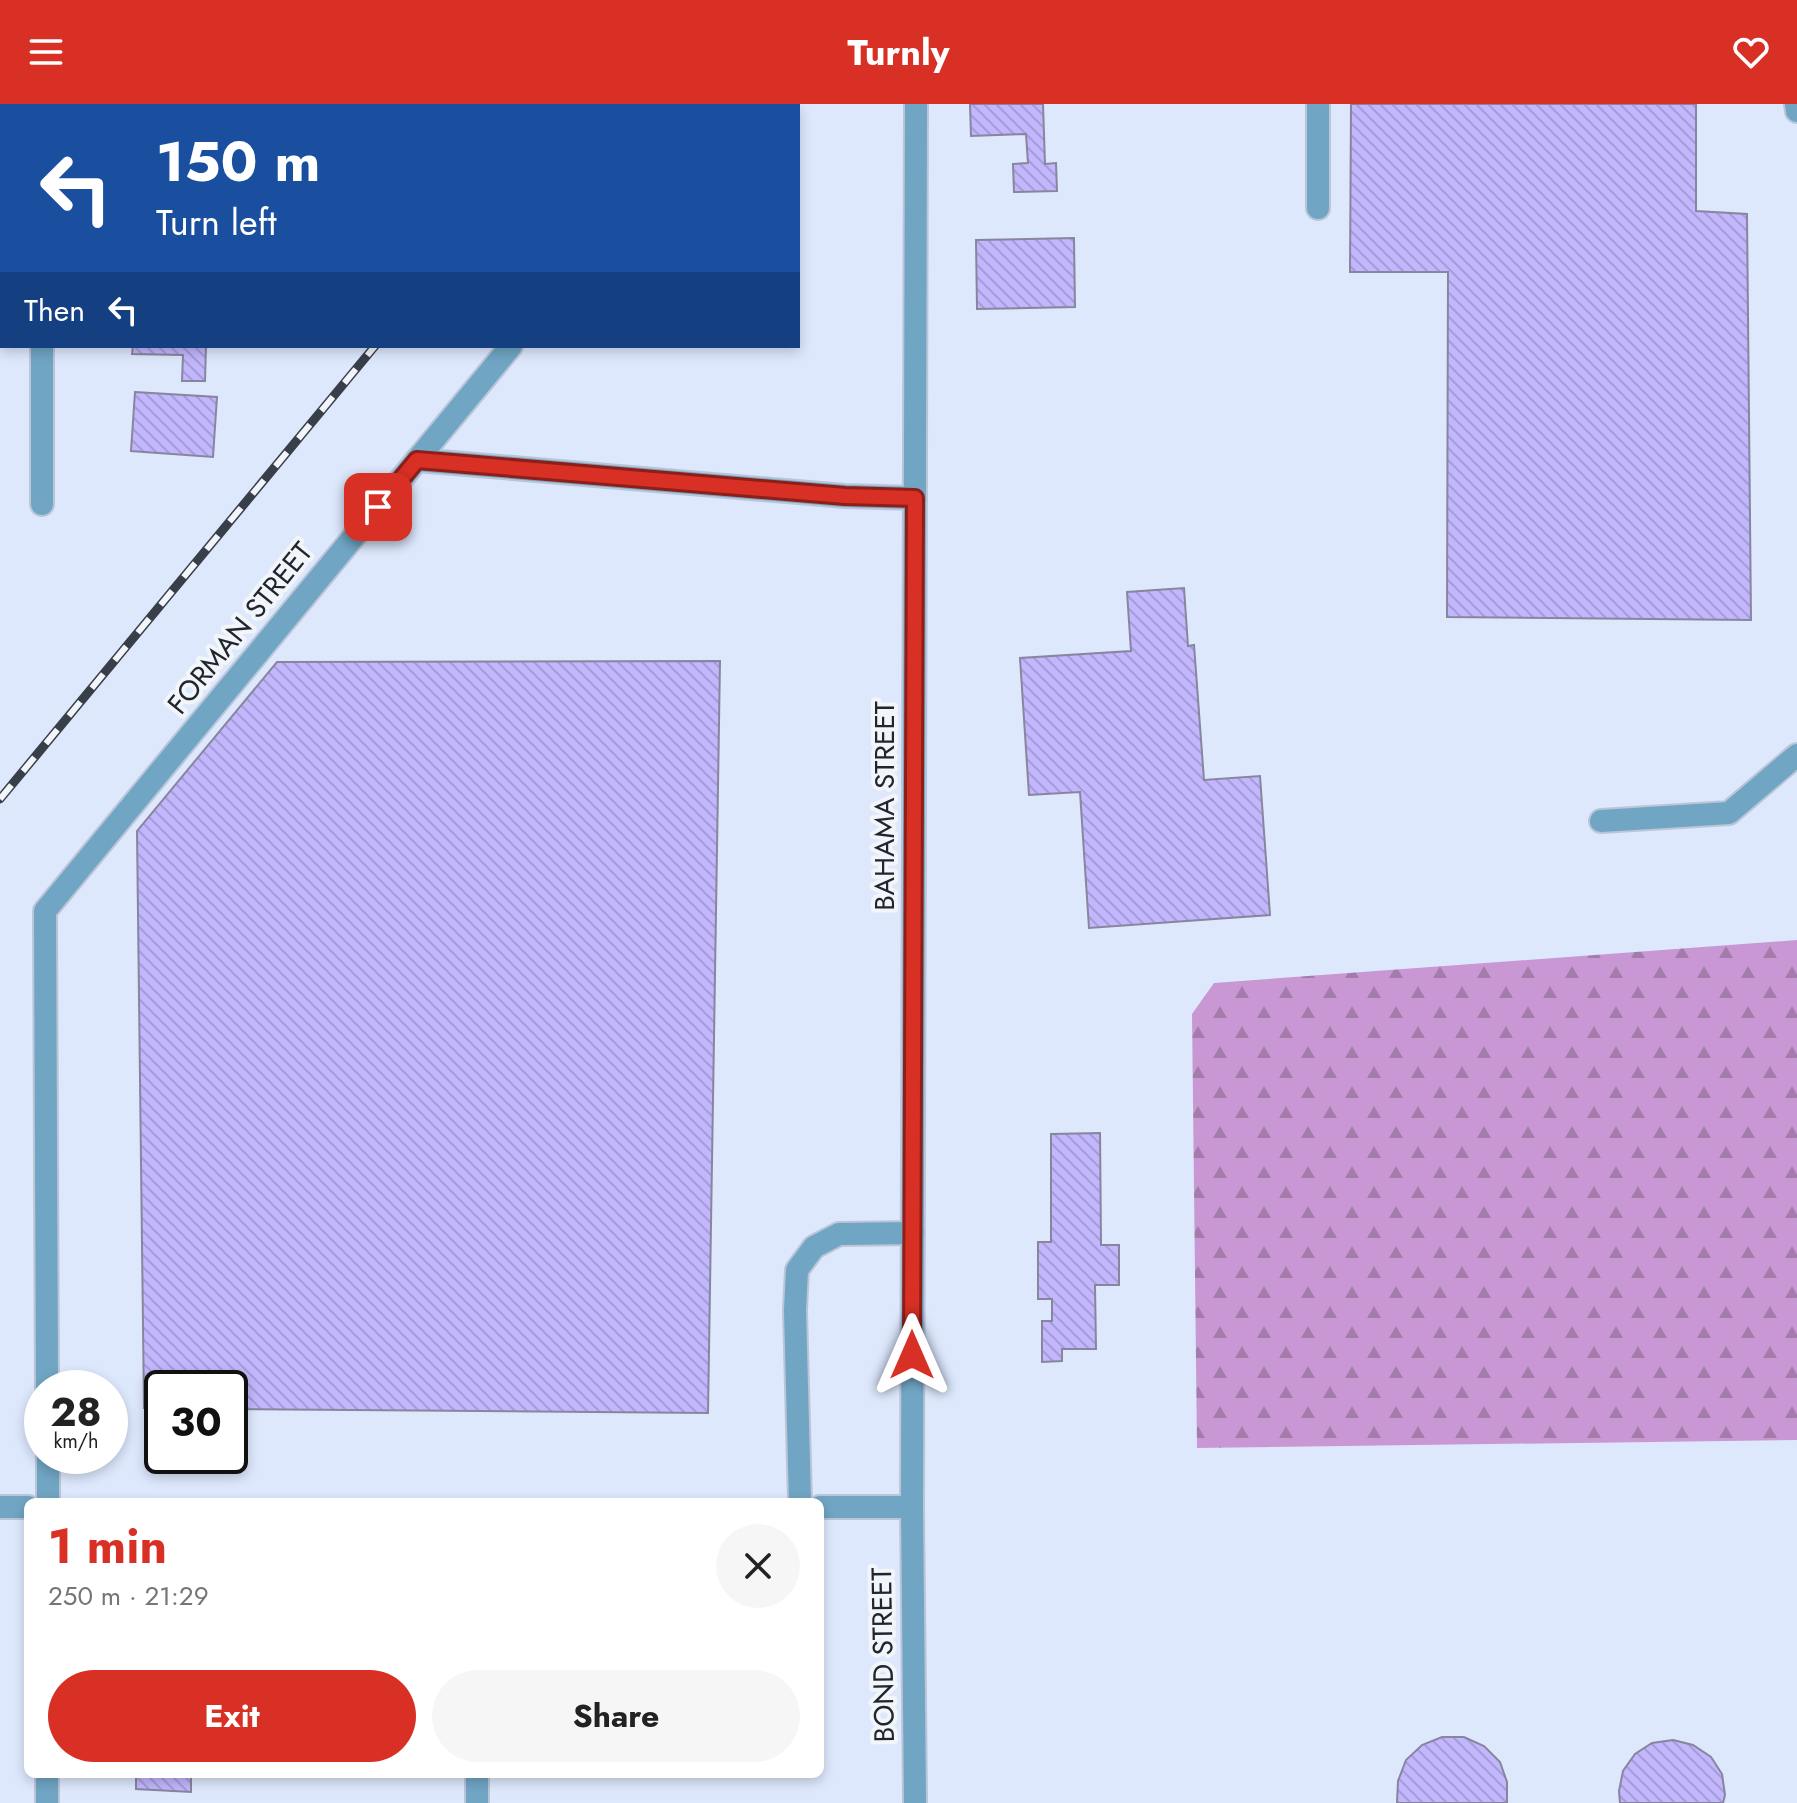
<!DOCTYPE html>
<html lang="en">
<head>
<meta charset="utf-8">
<style>
	:root { --surface:#fff; --page:#f6f6f6; --text:#222; --muted:#767676; --accent:#d93025 }
	body { margin:0; font-family:Jost,sans-serif; background:var(--page); color:var(--text); height:100vh; display:flex; flex-direction:column; font-size:30px; white-space:nowrap }
	* { box-sizing:border-box; margin:0 }
	p { font-size:26px; color:var(--muted) }
	.icon { flex:none; width:44px; height:44px; fill:none; stroke:currentColor; stroke-width:2; stroke-linecap:round; stroke-linejoin:round }
	.map { position:relative; flex:1; overflow:hidden }
	.panel { position:absolute; left:24px; top:1394px; width:800px; height:280px; display:flex; flex-direction:column; background:var(--surface); border-radius:12px; box-shadow:0 4px 12px #0003 }
	.panel>* { flex:none }
	.banner { position:absolute; left:0px; top:0px; width:800px; height:244px; box-shadow:0 4px 12px #0003; background:#1a4fa0; color:#fff; overflow:hidden }
	.speed { position:absolute; left:24px; top:1266px; display:flex; gap:16px; font-size:40px; font-weight:700; text-align:center }
	.speed>* { display:grid; place-content:center; width:104px; height:104px; border-radius:50%; background:var(--surface); box-shadow:0 4px 12px #0003; line-height:1 }
	.speed small { font-size:20px; font-weight:400 }
	.speed .limit { border:4px solid #111; border-radius:12px; background:#fff; color:#111 }
	.pin { position:absolute; display:grid; place-items:center; width:68px; height:68px; color:#fff; margin:-34px; border-radius:16px; box-shadow:0 4px 12px #0006 }
	.me { position:absolute; width:88px; margin:-44px; rotate:0deg; stroke-linejoin:round; filter:drop-shadow(0 0 6px #0008) }
	.turn { display:flex; align-items:center; gap:28px; height:168px; padding:0 24px; font-size:36px }
	.turn .icon { width:104px; height:104px; stroke-width:2.5 }
	.turn b { display:block; font-size:56px; line-height:68px }
	.then { display:flex; align-items:center; height:76px; padding:0 24px; background:#0003; gap:16px; font-size:30px }
	.round { display:grid; place-items:center; flex:none; width:84px; height:84px; border-radius:42px; background:var(--page) }
	.summary { display:flex; align-items:center; justify-content:space-between; height:136px; padding:0 24px }
	h1 { font-size:48px; font-weight:700; line-height:60px; color:var(--accent) }
	.button { display:flex; gap:16px; margin-top:auto; padding:16px 24px }
	.button a { flex:1; height:92px; border-radius:48px; background:var(--accent); color:#fff; font-size:32px; font-weight:700; line-height:92px; text-align:center }
	.button a+a { background:var(--page); color:var(--text) }
	header { display:flex; justify-content:space-between; align-items:center; height:104px; padding:0 24px; background:var(--accent); color:#fff; font-size:36px; font-weight:700 }
	.map>svg:first-child { display:block }
</style>
</head>
<body>
<header><svg class="icon" aria-label="menu" viewBox="0 0 24 24"><path d="M4 6h16M4 12h16M4 18h16"/></svg>Turnly<svg class="icon" aria-label="heart" viewBox="0 0 24 24"><path d="M12 20l-8-8c-3-5 5-10 8-4 3-6 11-1 8 4z"/></svg></header>
<div class="map">
<svg width="1797" height="1699" viewBox="0 0 1797 1699">
	<defs>
		<pattern id="forest-firs" width="22" height="20" patternUnits="userSpaceOnUse" patternTransform="scale(2)"><rect width="22" height="20" fill="#c998d4"/><path d="M5 1l3.5 6h-7zM16 11l3.5 6h-7z" fill="#a37cac"/></pattern>
		<pattern id="building-back-hatch" width="6" height="6" patternUnits="userSpaceOnUse" patternTransform="scale(2)"><rect width="6" height="6" fill="#c2b6fd"/><path d="M-1 5l2 2M0 0l6 6M5-1l2 2" fill="none" stroke="#a69cd9"/></pattern>
	</defs>
	<rect width="100%" height="100%" fill="#dde8fd"/>
	<!-- forest -->
	<polygon fill="url(#forest-firs)" points="1797,836 1797,1336 1197,1344 1192,910 1214,879"/>
	<!-- building -->
	<g fill="url(#building-back-hatch)" stroke="#88859f" stroke-width="2">
		<polygon points="970,0 1043,0 1045,60 1056,59 1057,87 1014,88 1013,60 1028,59 1026,30 971,32"/>
		<polygon points="1351,0 1696,0 1696,107 1747,110 1751,516 1447,513 1448,168 1350,168"/>
		<polygon points="1074,134 1075,203 977,205 976,136"/>
		<polygon points="133,242 206,242 205,277 182,277 183,251 132,250"/>
		<polygon points="135,288 217,293 213,353 131,347"/>
		<polygon points="1184,484 1188,542 1194,541 1204,676 1260,672 1270,811 1089,824 1080,688 1029,691 1020,554 1131,547 1127,488"/>
		<polygon points="720,557 708,1309 230,1305 230,1284 162,1284 162,1304 144,1304 137,727 277,558"/>
		<polygon points="1100,1029 1101,1141 1119,1141 1119,1181 1095,1181 1096,1245 1062,1245 1062,1257 1042,1258 1042,1217 1052,1217 1052,1195 1038,1195 1038,1138 1051,1138 1051,1030"/>
		<polygon points="1442,1633 1464,1633 1484,1642 1500,1658 1507,1678 1507,1699 1397,1699 1398,1677 1406,1656 1422,1641"/>
		<polygon points="1673,1636 1693,1641 1711,1653 1722,1670 1725,1691 1723,1699 1620,1699 1619,1687 1623,1667 1635,1650 1652,1639"/>
		<polygon points="136,1670 191,1670 191,1688 136,1685"/>
	</g>
	<g fill="none" stroke-linecap="round" stroke-linejoin="round">
		<!-- service casing -->
		<g stroke="#bbc5d8" stroke-width="26">
			<g id="service">
				<polyline points="1796,0 1797,7"/>
				<polyline points="1318,104 1318,0"/>
				<polyline points="417,356 845,392 915,394"/>
				<polyline points="1601,717 1729,709 1797,651"/>
				<polyline points="800,1398 795,1206 797,1166 814,1143 839,1130 913,1129"/>
			</g>
		</g>
		<!-- minor casing -->
		<g stroke="#bbc5d8" stroke-width="26">
			<g id="minor">
				<polyline points="42,0 42,2"/>
				<polyline points="709,2 711,0"/>
				<polyline points="42,242 42,400"/>
				<polyline points="47,1284 45,807 511,242"/>
				<polyline points="48,1352 48,1398"/>
				<polyline points="0,1403 28,1403"/>
				<polyline points="820,1403 912,1403"/>
				<polyline points="477,1670 477,1699"/>
				<polyline points="47,1699 47,1670"/>
				<polyline points="915,1699 912,1403 916,0"/>
			</g>
		</g>
		<!-- service -->
		<use href="#service" stroke="#70a5c4" stroke-width="22"/>
		<!-- minor -->
		<use href="#minor" stroke="#70a5c4" stroke-width="22"/>
		<!-- rail casing -->
		<g stroke="#393f49" stroke-width="9">
			<g id="rail">
				<polyline points="572,2 574,0"/>
				<polyline points="0,695 375,242"/>
			</g>
		</g>
		<!-- rail -->
		<use href="#rail" stroke="#f2f5fa" stroke-width="6" stroke-dasharray="18" stroke-linecap="butt"/>
	</g>
	<g fill="none" stroke-linecap="round" stroke-linejoin="round">
		<!-- route casing -->
		<g stroke="#8d1f18" stroke-width="20">
			<polyline id="route" points="378,403 417,356 845,392 915,394 912,1251"/>
		</g>
		<!-- route -->
		<use href="#route" stroke="#d93025" stroke-width="14"/>
	</g>
	<g text-anchor="middle" dominant-baseline="central" stroke-width="8" stroke-linejoin="round" paint-order="stroke">
		<!-- street labels -->
		<g font-size="28" fill="#20252e" stroke="#f2f5fa">
			<text transform="translate(240 524) rotate(-51)">FORMAN STREET</text>
			<text transform="translate(884 702) rotate(-90)">BAHAMA STREET</text>
			<text transform="translate(883 1551) rotate(-91)">BOND STREET</text>
		</g>
	</g>
</svg>
<div class="speed"><div>28<small>km/h</small></div><div class="limit">30</div></div>
<div class="pin" style="left:378px;top:403px;background:#d93025"><svg class="icon" aria-label="arrive" viewBox="0 0 24 24"><path d="M6 21V4h12l-3 4 3 4H6"/></svg></div>
<svg class="me" style="left:912px;top:1251px" viewBox="-20 -20 40 40"><path d="M0-17L14 15 0 8-14 15z" fill="#d93025" stroke="#fff" stroke-width="4"/></svg>
<div class="banner">
<div class="turn"><svg class="icon" aria-label="left" viewBox="0 0 24 24"><path d="M17 20v-9H6M10 6l-5 5 5 5"/></svg><div><b>150 m</b>Turn left</div></div>
<div class="then">Then<svg class="icon" aria-label="left" viewBox="0 0 24 24"><path d="M17 20v-9H6M10 6l-5 5 5 5"/></svg></div>
</div>
<section class="panel">
<div class="summary"><div><h1>1 min</h1><p>250 m · 21:29</p></div><a class="round"><svg class="icon" aria-label="close" viewBox="0 0 24 24"><path d="M6 6l12 12M18 6L6 18"/></svg></a></div>
<div class="button"><a>Exit</a><a>Share</a></div>
</section>
</div>
</body>
</html>
